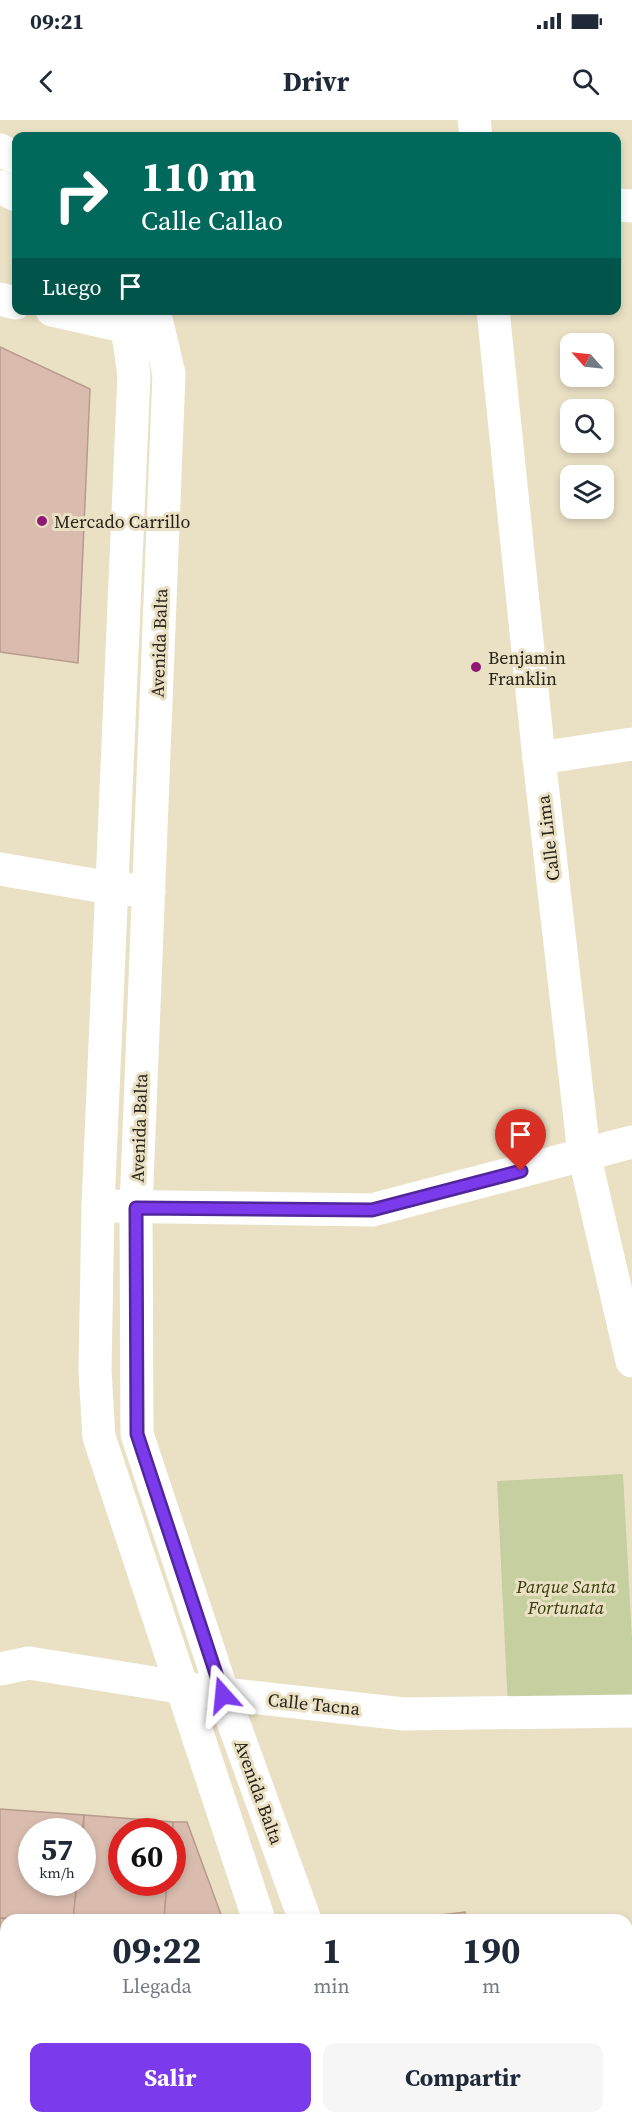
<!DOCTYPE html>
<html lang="es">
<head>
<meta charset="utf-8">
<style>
	:root { --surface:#fff; --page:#f6f6f7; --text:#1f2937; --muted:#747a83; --accent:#7c3aed }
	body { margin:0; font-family:"Source Serif 4",serif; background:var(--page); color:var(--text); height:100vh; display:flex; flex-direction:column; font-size:22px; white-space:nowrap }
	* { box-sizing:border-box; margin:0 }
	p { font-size:20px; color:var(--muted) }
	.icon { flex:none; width:33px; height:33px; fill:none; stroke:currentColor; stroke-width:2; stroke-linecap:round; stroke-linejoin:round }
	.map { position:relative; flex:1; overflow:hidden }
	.details { position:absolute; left:0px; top:1794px; width:633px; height:210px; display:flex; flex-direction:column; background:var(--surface); border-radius:18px 18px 0 0; box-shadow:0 3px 9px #0003 }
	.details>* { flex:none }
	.top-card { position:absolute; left:12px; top:12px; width:609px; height:183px; border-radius:12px; box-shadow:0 3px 9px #0003; background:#00695c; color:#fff; overflow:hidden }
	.needle { width:39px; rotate:297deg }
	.buttons { position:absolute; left:560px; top:213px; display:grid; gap:12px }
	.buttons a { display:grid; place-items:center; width:54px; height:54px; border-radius:12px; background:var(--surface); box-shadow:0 3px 9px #0003; font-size:30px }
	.speed { position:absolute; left:18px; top:1698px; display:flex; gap:12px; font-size:30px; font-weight:700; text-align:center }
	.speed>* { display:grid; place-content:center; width:78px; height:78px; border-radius:50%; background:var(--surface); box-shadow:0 3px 9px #0003; line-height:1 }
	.speed small { font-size:15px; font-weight:400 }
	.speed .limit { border:9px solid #d22; background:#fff; color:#111 }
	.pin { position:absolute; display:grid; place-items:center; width:51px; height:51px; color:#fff; margin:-62px -26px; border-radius:50% 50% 50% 0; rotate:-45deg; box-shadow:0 0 6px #0007 }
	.pin .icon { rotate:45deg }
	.me { position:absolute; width:66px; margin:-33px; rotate:342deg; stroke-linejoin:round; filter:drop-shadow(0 0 4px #0008) }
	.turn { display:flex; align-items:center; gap:21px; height:126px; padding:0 30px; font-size:27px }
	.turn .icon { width:78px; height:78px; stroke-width:2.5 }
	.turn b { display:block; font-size:42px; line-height:51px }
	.then { display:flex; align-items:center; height:57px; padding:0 30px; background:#0003; gap:12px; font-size:22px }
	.eta { display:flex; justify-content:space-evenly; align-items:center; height:102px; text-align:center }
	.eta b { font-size:36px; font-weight:700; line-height:42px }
	.action { display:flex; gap:12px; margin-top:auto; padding:12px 30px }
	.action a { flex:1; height:69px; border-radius:12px; background:var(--accent); color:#fff; font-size:24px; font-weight:700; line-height:69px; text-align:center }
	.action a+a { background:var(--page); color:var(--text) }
	.status { display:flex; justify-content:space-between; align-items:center; height:42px; padding:0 30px; background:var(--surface); direction:ltr }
	.status svg { height:16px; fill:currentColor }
	header { display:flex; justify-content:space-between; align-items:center; height:78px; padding:0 30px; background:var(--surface); font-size:27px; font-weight:700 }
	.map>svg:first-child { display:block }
</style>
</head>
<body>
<div class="status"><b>09:21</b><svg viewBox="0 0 49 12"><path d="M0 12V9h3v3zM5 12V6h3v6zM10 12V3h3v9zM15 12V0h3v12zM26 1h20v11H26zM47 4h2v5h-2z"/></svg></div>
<header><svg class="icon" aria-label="back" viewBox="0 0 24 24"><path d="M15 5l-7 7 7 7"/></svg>Drivr<svg class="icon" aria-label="search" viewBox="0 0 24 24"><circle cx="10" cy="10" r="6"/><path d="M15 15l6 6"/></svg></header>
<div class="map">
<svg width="632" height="2004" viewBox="0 0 632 2004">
	<rect width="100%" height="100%" fill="#eae1c5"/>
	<!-- green -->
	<polygon fill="#c5cf9f" points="623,1354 632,1519 632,1580 508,1588 497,1361"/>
	<!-- building -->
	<g fill="#d9bcae" stroke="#b79b8d" stroke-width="1.5">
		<polygon points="0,227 90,269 78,543 0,532"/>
		<polygon points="0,1689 84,1695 82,1712 32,1712 32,1762 77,1762 73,1800 0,1798"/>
		<polygon points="84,1695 173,1702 172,1712 122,1712 122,1762 167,1762 164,1800 73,1800 77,1762 82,1762"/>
		<polygon points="173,1702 187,1702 223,1800 164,1800 167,1762 172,1762"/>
		<polygon points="465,1792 466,1800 399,1800"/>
		<polygon points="0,1798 14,1800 6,1800 6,1863 0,1863"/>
		<polygon points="632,1833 632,1957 627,1958 627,1834"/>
		<rect x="0" y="1863" width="6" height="85"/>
		<polygon points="0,1984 6,1985 6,1998 27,1998 26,2004 0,2004"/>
		<polygon points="27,1998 64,1998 63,2004 26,2004"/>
		<polygon points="64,1998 68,1998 105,2004 63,2004"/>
	</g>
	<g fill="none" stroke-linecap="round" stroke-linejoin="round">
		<!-- minor -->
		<g stroke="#fff" stroke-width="33">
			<polyline points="474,0 476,16"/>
			<polyline points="616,85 632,86"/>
			<polyline points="0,179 16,183"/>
			<polyline points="52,190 127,207 150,205"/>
			<polyline points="493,190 539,638 584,1034 632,1241"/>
			<polyline points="539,638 632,624"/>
			<polyline points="0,749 111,768 149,771"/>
			<polyline points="98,1086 372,1090 632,1022"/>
			<polyline points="0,1549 29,1543 223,1574 404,1594 632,1591"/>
			<polyline points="0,1966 6,1967"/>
			<polyline points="627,1996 632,1995"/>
			<polyline points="224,1998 267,2004"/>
			<polyline points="498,2004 593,1998"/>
		</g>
		<!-- major -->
		<g stroke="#fff" stroke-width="33">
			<polyline points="0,30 16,38"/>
			<polyline points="0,67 16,75"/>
			<polyline points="117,190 127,207 134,255 98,1086 95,1251 99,1317 259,1800"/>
			<polyline points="154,190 169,254 136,1088 137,1314 223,1574 305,1800"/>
			<polyline points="324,1998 326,2004"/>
			<polyline points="377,1998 379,2004"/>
		</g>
	</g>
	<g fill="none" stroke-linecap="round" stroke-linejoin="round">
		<!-- route casing -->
		<g stroke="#51269a" stroke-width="15">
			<polyline id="route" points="223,1575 137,1314 136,1088 372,1090 521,1051"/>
		</g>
		<!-- route -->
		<use href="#route" stroke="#7c3aed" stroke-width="10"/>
	</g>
	<!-- markers -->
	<g fill="#911774" stroke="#eae1c5" stroke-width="2">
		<circle cx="42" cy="401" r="6"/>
		<circle cx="476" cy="547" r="6"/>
	</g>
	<g text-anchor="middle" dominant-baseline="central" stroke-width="6" stroke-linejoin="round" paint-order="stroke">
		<!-- poi labels -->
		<g font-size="18" fill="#262218" stroke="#eae1c5" text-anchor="start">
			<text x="54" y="401">Mercado Carrillo</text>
			<text x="488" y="537">Benjamin<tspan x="488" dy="21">Franklin</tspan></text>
		</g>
		<!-- street labels -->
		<g font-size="18" fill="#262218" stroke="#eae1c5">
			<text transform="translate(159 523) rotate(-88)">Avenida Balta</text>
			<text transform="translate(548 718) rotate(-97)">Calle Lima</text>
			<text transform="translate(139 1008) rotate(-88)">Avenida Balta</text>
			<text transform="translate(314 1584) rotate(6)">Calle Tacna</text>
			<text transform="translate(259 1672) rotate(70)">Avenida Balta</text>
		</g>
		<!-- park labels -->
		<g font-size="18" font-style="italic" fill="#343b09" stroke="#eae1c5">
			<text x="566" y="1466">Parque Santa<tspan x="566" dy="21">Fortunata</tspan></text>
		</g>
	</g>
</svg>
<div class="buttons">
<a><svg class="needle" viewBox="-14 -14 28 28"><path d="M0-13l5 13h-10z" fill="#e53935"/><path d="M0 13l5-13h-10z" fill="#747a83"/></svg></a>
<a><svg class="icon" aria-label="search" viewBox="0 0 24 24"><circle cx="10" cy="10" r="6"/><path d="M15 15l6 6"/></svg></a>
<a><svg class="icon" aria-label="layers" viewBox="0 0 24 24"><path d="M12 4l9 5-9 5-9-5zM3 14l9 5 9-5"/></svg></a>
</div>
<div class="speed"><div>57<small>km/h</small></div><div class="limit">60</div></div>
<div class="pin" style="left:521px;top:1051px;background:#d93025"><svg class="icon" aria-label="arrive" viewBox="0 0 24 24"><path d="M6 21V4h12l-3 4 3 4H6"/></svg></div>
<svg class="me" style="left:223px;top:1575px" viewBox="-20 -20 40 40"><path d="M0-17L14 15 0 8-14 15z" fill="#7c3aed" stroke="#fff" stroke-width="4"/></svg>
<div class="top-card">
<div class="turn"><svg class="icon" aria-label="right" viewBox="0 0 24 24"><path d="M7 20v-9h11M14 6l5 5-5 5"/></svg><div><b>110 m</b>Calle Callao</div></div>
<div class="then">Luego<svg class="icon" aria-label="arrive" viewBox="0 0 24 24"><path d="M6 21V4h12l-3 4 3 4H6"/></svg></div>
</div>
<section class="details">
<div class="eta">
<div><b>09:22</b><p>Llegada</p></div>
<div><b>1</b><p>min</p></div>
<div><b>190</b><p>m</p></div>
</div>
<div class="action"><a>Salir</a><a>Compartir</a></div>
</section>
</div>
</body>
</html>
